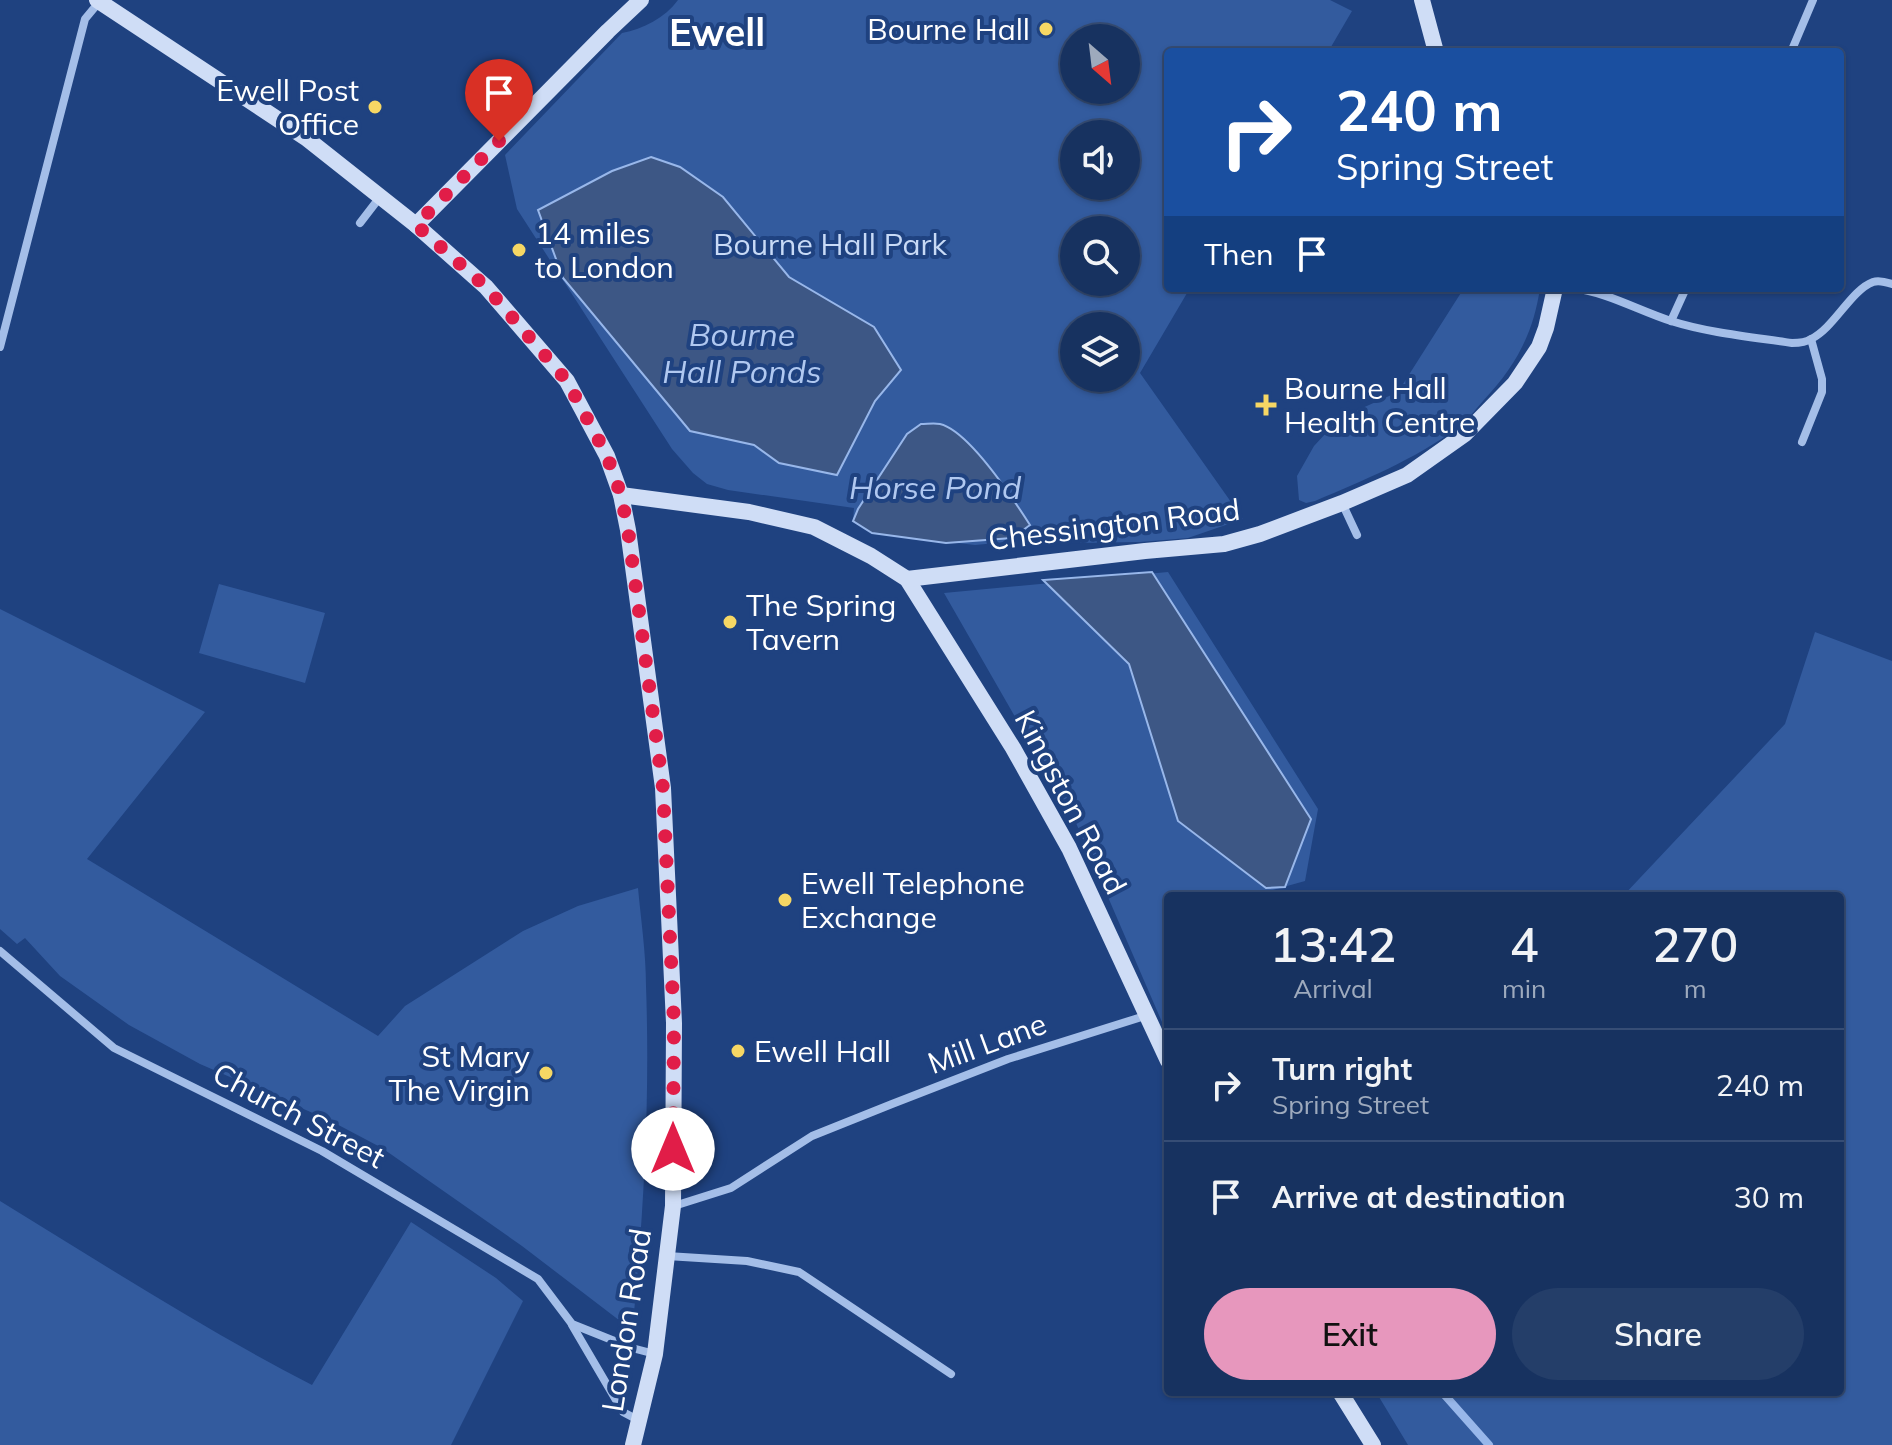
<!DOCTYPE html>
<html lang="en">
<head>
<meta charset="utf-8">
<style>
	:root { --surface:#173260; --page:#243e69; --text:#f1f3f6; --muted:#9eaabd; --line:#364d75; --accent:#e797bd }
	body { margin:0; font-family:Mulish,sans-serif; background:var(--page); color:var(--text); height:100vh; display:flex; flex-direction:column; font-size:30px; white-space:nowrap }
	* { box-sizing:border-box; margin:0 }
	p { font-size:26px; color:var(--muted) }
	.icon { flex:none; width:44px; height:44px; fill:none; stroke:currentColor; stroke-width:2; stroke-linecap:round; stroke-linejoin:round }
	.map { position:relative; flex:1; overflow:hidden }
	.panel { position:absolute; left:1164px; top:892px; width:680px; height:504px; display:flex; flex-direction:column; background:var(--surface); border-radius:8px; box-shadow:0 2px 6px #0004,0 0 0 2px var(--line) }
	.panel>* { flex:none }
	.banner { position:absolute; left:1164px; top:48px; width:680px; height:244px; border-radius:8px; box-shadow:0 2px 6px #0004,0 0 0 2px var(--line); background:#1a4fa0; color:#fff; overflow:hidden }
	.needle { width:52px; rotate:152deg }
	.buttons { position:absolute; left:1060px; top:24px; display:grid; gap:16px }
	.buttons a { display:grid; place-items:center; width:80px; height:80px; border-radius:50%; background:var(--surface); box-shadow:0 2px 6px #0004,0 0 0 2px var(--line); font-size:40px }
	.pin { position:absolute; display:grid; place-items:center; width:68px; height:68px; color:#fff; margin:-82px -34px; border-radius:50% 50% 50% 0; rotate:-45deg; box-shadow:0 0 8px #0007 }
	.pin .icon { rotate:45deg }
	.me { position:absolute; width:88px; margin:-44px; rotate:0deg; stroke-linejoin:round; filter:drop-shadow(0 0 6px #0008) }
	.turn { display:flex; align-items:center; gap:28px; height:168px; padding:0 40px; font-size:36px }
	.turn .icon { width:104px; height:104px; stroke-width:2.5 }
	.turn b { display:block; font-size:56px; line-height:68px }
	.then { display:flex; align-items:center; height:76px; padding:0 40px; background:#0003; gap:16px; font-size:30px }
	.eta { display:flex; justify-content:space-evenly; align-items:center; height:136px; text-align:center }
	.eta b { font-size:48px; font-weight:600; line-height:56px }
	.button { display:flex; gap:16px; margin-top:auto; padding:16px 40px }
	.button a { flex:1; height:92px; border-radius:48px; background:var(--accent); color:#111; font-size:32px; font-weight:600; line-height:92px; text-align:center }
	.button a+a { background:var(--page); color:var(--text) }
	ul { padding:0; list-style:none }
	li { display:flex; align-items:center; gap:24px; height:112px; padding:0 40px; border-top:2px solid var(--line) }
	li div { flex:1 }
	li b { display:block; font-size:30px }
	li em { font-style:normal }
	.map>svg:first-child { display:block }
</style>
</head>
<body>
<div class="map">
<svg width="1892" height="1445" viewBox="0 0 1892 1445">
	<rect width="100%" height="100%" fill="#1f4280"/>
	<!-- green -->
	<g fill="#335b9e" fill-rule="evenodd">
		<path d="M678 0H1330L1352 11 1328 52H1168V288H1190L1140 373 1243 519 1188 538 1140 542 1073 543 1053 528 1040 539 975 545 872 533 853 521 854 508 728 490 707 484 693 473 672 449 517 209 505 155 622 33C643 29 665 18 678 0ZM1074 38H1126V90H1074ZM1074 134H1126V186H1074ZM1074 230H1126V282H1074ZM1074 326H1126V378H1074Z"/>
		<path d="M1464 288H1540C1533 335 1515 367 1483 401 1475 410 1467 421 1457 428 1414 460 1364 480 1315 501L1306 503 1299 500 1297 476 1314 446 1340 418 1398 392Z"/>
		<polygon points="1168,572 1318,809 1305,881 1251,896 1168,896 1168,1036 1076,823 944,593"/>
		<polygon points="219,584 325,613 305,683 199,653"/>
		<path d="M0 609 205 712 87 859 378 1036 405 1006 523 931 578 906 638 888C641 921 646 953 646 986 650 1098 644 1211 633 1323L628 1327 522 1246 382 1148 329 1120 200 1064 129 1025 60 976 25 938 17 944 0 929Z"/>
		<polygon points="1815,632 1892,661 1892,1445 1408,1445 1376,1392 1840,1392 1840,896 1623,896 1785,724"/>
		<path d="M0 1201C103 1264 205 1330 312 1385L411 1222 496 1278 523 1301 451 1445H0Z"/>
	</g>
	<!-- water -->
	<g fill="#3d5785" stroke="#98b7ea" stroke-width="2">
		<polygon points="651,157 680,167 723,197 789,277 874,327 901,370 875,401 837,475 779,463 754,445 690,431 563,278 538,210 612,171"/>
		<path d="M921 424C927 424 934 423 940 424 969 431 1014 500 1030 525L1012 538 946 543 872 533 853 521 858 509 907 434Z"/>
		<polygon points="1152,572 1311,819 1285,887 1266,888 1178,821 1129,664 1043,580"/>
	</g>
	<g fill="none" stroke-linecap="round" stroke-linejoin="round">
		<!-- stream -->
		<polyline stroke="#98b7ea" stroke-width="8" points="1442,1392 1489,1445"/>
		<!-- street -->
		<g stroke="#a4bee8" stroke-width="8">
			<polyline points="1791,52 1813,0"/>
			<polyline points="360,223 380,197"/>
			<path d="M1572 288C1607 292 1637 310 1671 321 1709 333 1752 337 1792 343 1798 343 1805 343 1811 339 1834 328 1851 290 1873 282 1879 280 1886 282 1892 284"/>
			<polyline points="1671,321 1686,288"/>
			<polyline points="0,347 85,19 100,1"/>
			<polyline points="1802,442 1822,392 1822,379 1811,339"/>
			<polyline points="1342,503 1357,535"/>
			<polyline points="0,951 114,1048 322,1151 538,1279 572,1324 632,1348 655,1354"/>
			<polyline points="674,1206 731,1188 812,1136 892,1104 1008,1059 1148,1015"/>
			<polyline points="667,1256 747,1261 799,1272 951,1374"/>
			<polyline points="572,1325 623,1412 638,1420"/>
		</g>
		<!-- secondary -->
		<g stroke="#cfddf6" stroke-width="16">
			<polyline points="97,0 306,138 416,225 486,287 567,381 607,456 621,495 628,530 663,788 674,1023 673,1206 655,1354 633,1445"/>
			<polyline points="1422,0 1436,52"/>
			<polyline points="416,225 608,31 641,0"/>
			<polyline points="621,495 749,512 814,527 871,556 907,579 1013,748 1069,848 1168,1061"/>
			<polyline points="907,579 1145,551 1224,544 1260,534 1342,503 1407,475 1465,434 1515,383 1539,347 1546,328 1555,288"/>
			<polyline points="1340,1392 1373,1445"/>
		</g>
	</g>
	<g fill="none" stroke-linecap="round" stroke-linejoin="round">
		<!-- route -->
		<polyline stroke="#e11d48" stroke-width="14" stroke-dasharray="0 25.2" points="499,141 416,225 486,287 567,381 607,456 621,495 628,530 663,788 674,1023 673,1149"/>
	</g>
	<!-- markers -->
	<g fill="#f6d764" stroke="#1f4280" stroke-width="3">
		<circle cx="1046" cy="29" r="8"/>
		<circle cx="375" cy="107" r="8"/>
		<circle cx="519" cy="250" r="8"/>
		<path d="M1262 393h8v8h8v8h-8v8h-8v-8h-8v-8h8z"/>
		<circle cx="730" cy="622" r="8"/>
		<circle cx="785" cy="900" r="8"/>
		<circle cx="738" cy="1051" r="8"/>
		<circle cx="546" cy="1073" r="8"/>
	</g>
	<g text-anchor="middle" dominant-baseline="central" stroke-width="8" stroke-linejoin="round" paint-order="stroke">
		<!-- poi labels -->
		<g font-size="30" fill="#fff" stroke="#1f4280" text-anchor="start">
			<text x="1030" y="29" text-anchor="end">Bourne Hall</text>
			<text x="359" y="90" text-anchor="end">Ewell Post<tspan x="359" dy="34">Office</tspan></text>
			<text x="535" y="233">14 miles<tspan x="535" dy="34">to London</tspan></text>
			<text x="1284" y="388">Bourne Hall<tspan x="1284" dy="34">Health Centre</tspan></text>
			<text x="746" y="605">The Spring<tspan x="746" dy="34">Tavern</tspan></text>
			<text x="801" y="883">Ewell Telephone<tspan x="801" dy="34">Exchange</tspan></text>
			<text x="754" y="1051">Ewell Hall</text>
			<text x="530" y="1056" text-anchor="end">St Mary<tspan x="530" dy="34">The Virgin</tspan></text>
		</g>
		<!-- park labels -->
		<g font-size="30" fill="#c8daf6" stroke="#1f4280">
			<text x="830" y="244">Bourne Hall Park</text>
		</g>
		<!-- street labels -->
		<g font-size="30" fill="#fff" stroke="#1f4280">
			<text transform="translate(1114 524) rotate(-7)">Chessington Road</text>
			<text transform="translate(1071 802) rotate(62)">Kingston Road</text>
			<text transform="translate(987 1043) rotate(-20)">Mill Lane</text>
			<text transform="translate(299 1115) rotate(28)">Church Street</text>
			<text transform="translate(626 1320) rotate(-81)">London Road</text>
		</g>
		<!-- water labels -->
		<g font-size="32" font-style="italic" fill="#b0c8f0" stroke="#1f4280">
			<text x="742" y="334">Bourne<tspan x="742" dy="37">Hall Ponds</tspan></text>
			<text x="935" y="487">Horse Pond</text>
		</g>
		<!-- district labels -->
		<g font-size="38" font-weight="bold" fill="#fff" stroke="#1f4280">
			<text x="717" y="32">Ewell</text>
		</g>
	</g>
</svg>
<div class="buttons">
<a><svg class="needle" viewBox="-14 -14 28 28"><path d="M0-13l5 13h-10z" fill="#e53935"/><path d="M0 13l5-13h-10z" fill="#9eaabd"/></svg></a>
<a><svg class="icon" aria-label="sound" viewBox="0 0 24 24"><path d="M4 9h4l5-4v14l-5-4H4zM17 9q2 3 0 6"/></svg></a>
<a><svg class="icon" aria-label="search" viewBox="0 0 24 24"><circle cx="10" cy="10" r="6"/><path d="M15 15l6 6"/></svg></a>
<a><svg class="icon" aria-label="layers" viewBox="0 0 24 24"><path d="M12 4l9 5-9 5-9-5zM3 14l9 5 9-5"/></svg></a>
</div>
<div class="pin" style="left:499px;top:141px;background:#d93025"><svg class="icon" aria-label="arrive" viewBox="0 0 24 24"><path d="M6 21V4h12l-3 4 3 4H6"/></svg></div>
<svg class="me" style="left:673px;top:1149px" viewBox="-20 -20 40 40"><circle r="19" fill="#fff"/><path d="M0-13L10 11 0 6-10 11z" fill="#e11d48"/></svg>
<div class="banner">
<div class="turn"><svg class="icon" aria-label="right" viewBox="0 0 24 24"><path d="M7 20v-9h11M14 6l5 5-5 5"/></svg><div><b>240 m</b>Spring Street</div></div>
<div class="then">Then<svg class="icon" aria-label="arrive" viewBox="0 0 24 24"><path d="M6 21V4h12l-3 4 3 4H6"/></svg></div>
</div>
<section class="panel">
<div class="eta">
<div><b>13:42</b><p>Arrival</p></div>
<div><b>4</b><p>min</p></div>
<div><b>270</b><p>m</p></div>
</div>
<ul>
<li><svg class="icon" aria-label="right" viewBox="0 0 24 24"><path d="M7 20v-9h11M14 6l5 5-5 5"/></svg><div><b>Turn right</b><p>Spring Street</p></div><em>240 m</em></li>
<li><svg class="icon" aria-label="arrive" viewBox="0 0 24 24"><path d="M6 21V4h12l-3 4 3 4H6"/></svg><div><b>Arrive at destination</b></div><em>30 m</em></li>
</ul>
<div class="button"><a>Exit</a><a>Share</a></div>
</section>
</div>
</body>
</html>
